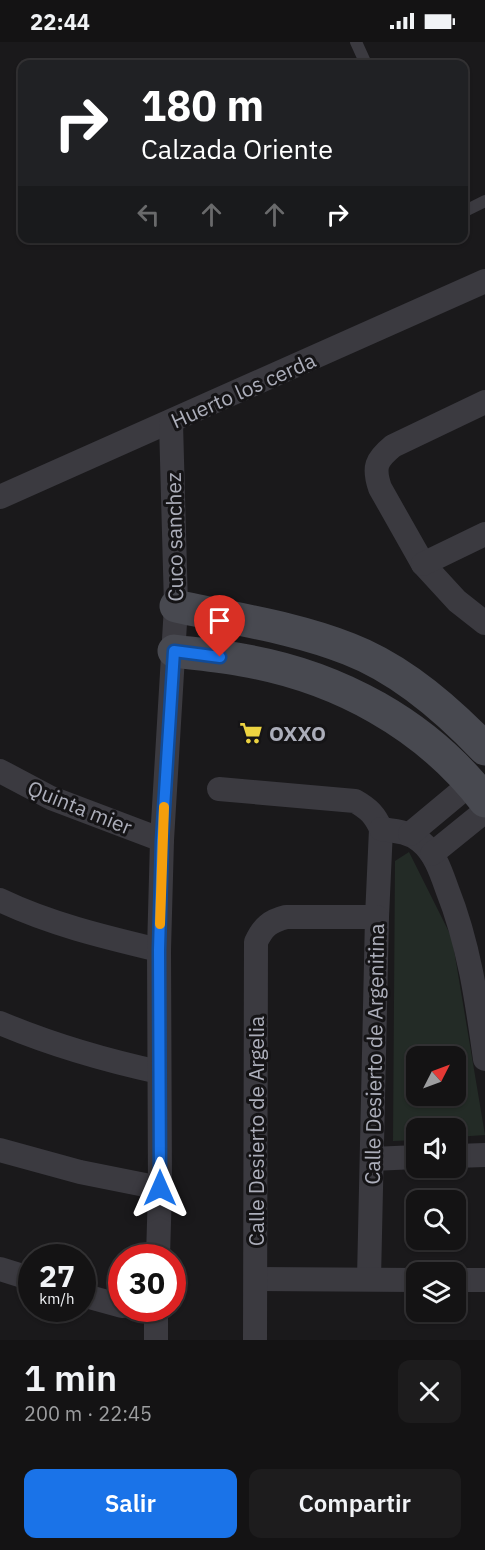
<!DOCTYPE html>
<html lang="es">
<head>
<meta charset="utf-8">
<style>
	:root { --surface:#141314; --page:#1d1c1d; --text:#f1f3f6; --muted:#9d9ea0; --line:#333234; --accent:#1a73e8 }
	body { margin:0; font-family:"IBM Plex Sans",sans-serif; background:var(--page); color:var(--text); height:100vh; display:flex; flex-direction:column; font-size:22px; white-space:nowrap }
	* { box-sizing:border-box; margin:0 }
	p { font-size:20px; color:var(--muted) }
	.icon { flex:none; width:33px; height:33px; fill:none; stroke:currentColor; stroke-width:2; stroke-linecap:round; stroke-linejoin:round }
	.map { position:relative; height:1298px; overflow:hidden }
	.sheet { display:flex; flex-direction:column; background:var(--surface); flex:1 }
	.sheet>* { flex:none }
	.top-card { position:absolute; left:18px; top:18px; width:450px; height:183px; border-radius:12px; box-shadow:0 2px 4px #0004,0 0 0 2px var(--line); background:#202124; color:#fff; overflow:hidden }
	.needle { width:39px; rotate:48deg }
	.buttons { position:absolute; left:406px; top:1004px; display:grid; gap:12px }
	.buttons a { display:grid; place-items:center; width:60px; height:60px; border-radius:12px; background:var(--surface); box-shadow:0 2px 4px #0004,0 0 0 2px var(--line); font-size:30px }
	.speed { position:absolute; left:18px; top:1202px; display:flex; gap:12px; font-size:30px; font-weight:700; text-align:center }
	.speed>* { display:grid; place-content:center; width:78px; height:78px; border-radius:50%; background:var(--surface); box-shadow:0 2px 4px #0004,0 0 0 2px var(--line); line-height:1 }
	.speed small { font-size:15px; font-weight:400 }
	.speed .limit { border:9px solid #d22; background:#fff; color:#111 }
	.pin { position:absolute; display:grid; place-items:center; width:51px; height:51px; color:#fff; margin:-62px -26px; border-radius:50% 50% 50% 0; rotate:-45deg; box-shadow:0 0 6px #0007 }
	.pin .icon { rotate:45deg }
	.me { position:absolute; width:66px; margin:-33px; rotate:0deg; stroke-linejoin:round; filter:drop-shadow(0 0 4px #0008) }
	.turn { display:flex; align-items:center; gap:21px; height:126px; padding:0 24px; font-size:27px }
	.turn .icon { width:78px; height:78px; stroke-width:2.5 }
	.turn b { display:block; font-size:42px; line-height:51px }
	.lanes { display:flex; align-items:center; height:57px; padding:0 24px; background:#0003; justify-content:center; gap:30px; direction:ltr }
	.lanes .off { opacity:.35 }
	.round { display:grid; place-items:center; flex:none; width:63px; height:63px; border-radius:12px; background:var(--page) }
	.head { display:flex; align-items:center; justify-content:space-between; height:102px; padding:0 24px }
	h1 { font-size:36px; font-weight:600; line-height:45px }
	.button { display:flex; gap:12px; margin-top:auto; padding:12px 24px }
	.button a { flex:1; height:69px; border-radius:12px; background:var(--accent); color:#fff; font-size:24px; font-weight:600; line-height:69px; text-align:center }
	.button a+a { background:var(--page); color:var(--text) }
	.status { display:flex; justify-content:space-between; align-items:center; height:42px; padding:0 30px; background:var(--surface); direction:ltr }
	.status svg { height:16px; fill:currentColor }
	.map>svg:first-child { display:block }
</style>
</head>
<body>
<div class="status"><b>22:44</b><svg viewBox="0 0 49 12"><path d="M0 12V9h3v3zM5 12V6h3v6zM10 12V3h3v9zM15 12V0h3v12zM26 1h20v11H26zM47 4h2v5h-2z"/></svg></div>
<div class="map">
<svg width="485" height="1298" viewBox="0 0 485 1298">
	<rect width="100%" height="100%" fill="#1a191b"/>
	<!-- green -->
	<path fill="#232b26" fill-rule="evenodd" d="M409 810 452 896 485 1093 456 1095V1086H417V1098L393 1099 395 819ZM417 1014H456V1053H417Z"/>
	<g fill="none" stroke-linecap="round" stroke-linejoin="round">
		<!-- lane -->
		<g stroke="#3b3a40" stroke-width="12">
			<polyline points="356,0 366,22"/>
			<polyline points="464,168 465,169 485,159"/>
		</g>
		<!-- street -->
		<g stroke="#3b3a40" stroke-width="24">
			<path d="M485 360 393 404C376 418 373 425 380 446L423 522 457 559 485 581"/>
			<polyline points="0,455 485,239"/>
			<polyline points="423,522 485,492"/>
			<polyline points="0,729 51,756 162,798"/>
			<path d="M219 747 355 759C369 767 375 773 381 787L377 875 369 1237"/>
			<path d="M381 787C396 789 409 790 420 799 435 811 441 830 447 847 469 902 477 959 485 1017"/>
			<polyline points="410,792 470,742"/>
			<polyline points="432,812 485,769"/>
			<path d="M0 858C50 882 105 895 159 908"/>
			<path d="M0 981C52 1003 104 1018 159 1030"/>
			<polyline points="0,1108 80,1130 160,1146"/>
			<polyline points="456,1114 485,1113"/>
			<polyline points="372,1117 417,1115"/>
			<polyline points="158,1215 160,1146 159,908 162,798 176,564 171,381"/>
			<polyline points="0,1227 32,1237"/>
			<polyline points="256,1237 417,1238"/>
			<polyline points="456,1238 485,1238"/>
			<polyline points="82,1253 122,1264"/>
			<polyline points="156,1298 156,1266"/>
			<path d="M255 1298 256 900C263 885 270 879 286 875H377"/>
		</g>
		<!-- secondary -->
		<g stroke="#484950" stroke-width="33">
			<path d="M176 564C233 577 294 585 349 607 401 627 447 667 485 707"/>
			<path d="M174 609C197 612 220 614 242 618 337 634 426 682 485 759"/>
		</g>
	</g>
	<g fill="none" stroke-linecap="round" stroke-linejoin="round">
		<!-- route casing -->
		<g stroke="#114b97" stroke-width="15">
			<polyline id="route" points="160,1146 159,908 162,798 174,609 220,615"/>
		</g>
		<!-- route -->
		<use href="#route" stroke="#1a73e8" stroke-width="10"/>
		<!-- slow -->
		<polyline stroke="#f59e0b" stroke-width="10" points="160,882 164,765"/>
	</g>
	<!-- icons -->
	<defs>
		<g id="supermarket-bare" transform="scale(1.8)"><path d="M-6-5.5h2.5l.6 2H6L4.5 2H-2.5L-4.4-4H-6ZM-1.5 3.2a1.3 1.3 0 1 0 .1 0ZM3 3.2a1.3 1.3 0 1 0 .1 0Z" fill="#ecd341" stroke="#151416" stroke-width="2.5" paint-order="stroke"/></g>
	</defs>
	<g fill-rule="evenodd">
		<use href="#supermarket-bare" x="251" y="691"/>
	</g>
	<g text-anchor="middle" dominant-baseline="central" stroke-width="6" stroke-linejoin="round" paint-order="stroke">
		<!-- street labels -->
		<g font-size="21" fill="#acaeba" stroke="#151416">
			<text transform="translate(243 348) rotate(-24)">Huerto los cerda</text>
			<text transform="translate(174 495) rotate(-91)">Cuco sanchez</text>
			<text transform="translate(80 765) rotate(22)">Quinta mier</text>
			<text transform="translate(374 1012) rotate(-89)">Calle Desierto de Argenitina</text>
			<text transform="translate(256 1089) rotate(-90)">Calle Desierto de Argelia</text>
		</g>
		<!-- poi labels -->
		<g font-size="21" font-weight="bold" fill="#acaeba" stroke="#151416" text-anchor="start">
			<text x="269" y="691">OXXO</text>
		</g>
	</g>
</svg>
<div class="buttons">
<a><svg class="needle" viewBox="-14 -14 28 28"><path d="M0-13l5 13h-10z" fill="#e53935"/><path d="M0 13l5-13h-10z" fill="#9d9ea0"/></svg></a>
<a><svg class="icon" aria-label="sound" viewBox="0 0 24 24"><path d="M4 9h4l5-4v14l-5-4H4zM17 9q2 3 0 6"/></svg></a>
<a><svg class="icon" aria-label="search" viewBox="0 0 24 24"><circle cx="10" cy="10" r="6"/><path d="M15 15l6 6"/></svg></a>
<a><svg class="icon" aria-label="layers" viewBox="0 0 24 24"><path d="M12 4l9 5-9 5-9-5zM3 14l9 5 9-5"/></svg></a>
</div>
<div class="speed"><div>27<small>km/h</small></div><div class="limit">30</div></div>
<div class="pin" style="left:220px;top:615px;background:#d93025"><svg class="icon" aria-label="arrive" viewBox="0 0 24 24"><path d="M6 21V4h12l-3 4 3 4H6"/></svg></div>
<svg class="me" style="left:160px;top:1146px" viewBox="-20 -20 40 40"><path d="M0-17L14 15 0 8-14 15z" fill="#1a73e8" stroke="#fff" stroke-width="4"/></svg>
<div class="top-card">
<div class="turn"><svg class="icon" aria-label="right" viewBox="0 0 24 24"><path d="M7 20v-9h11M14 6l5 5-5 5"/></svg><div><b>180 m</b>Calzada Oriente</div></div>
<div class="lanes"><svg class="icon off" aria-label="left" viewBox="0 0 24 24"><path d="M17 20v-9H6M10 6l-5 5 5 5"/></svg><svg class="icon off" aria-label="ahead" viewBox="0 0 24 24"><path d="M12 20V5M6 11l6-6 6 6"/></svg><svg class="icon off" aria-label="ahead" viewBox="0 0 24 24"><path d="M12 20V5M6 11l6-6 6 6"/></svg><svg class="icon" aria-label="right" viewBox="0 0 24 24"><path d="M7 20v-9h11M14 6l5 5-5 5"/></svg></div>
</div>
</div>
<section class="sheet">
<div class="head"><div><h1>1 min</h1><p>200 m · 22:45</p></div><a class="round"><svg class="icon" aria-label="close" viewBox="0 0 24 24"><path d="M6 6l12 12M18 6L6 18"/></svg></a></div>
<div class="button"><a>Salir</a><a>Compartir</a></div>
</section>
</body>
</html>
